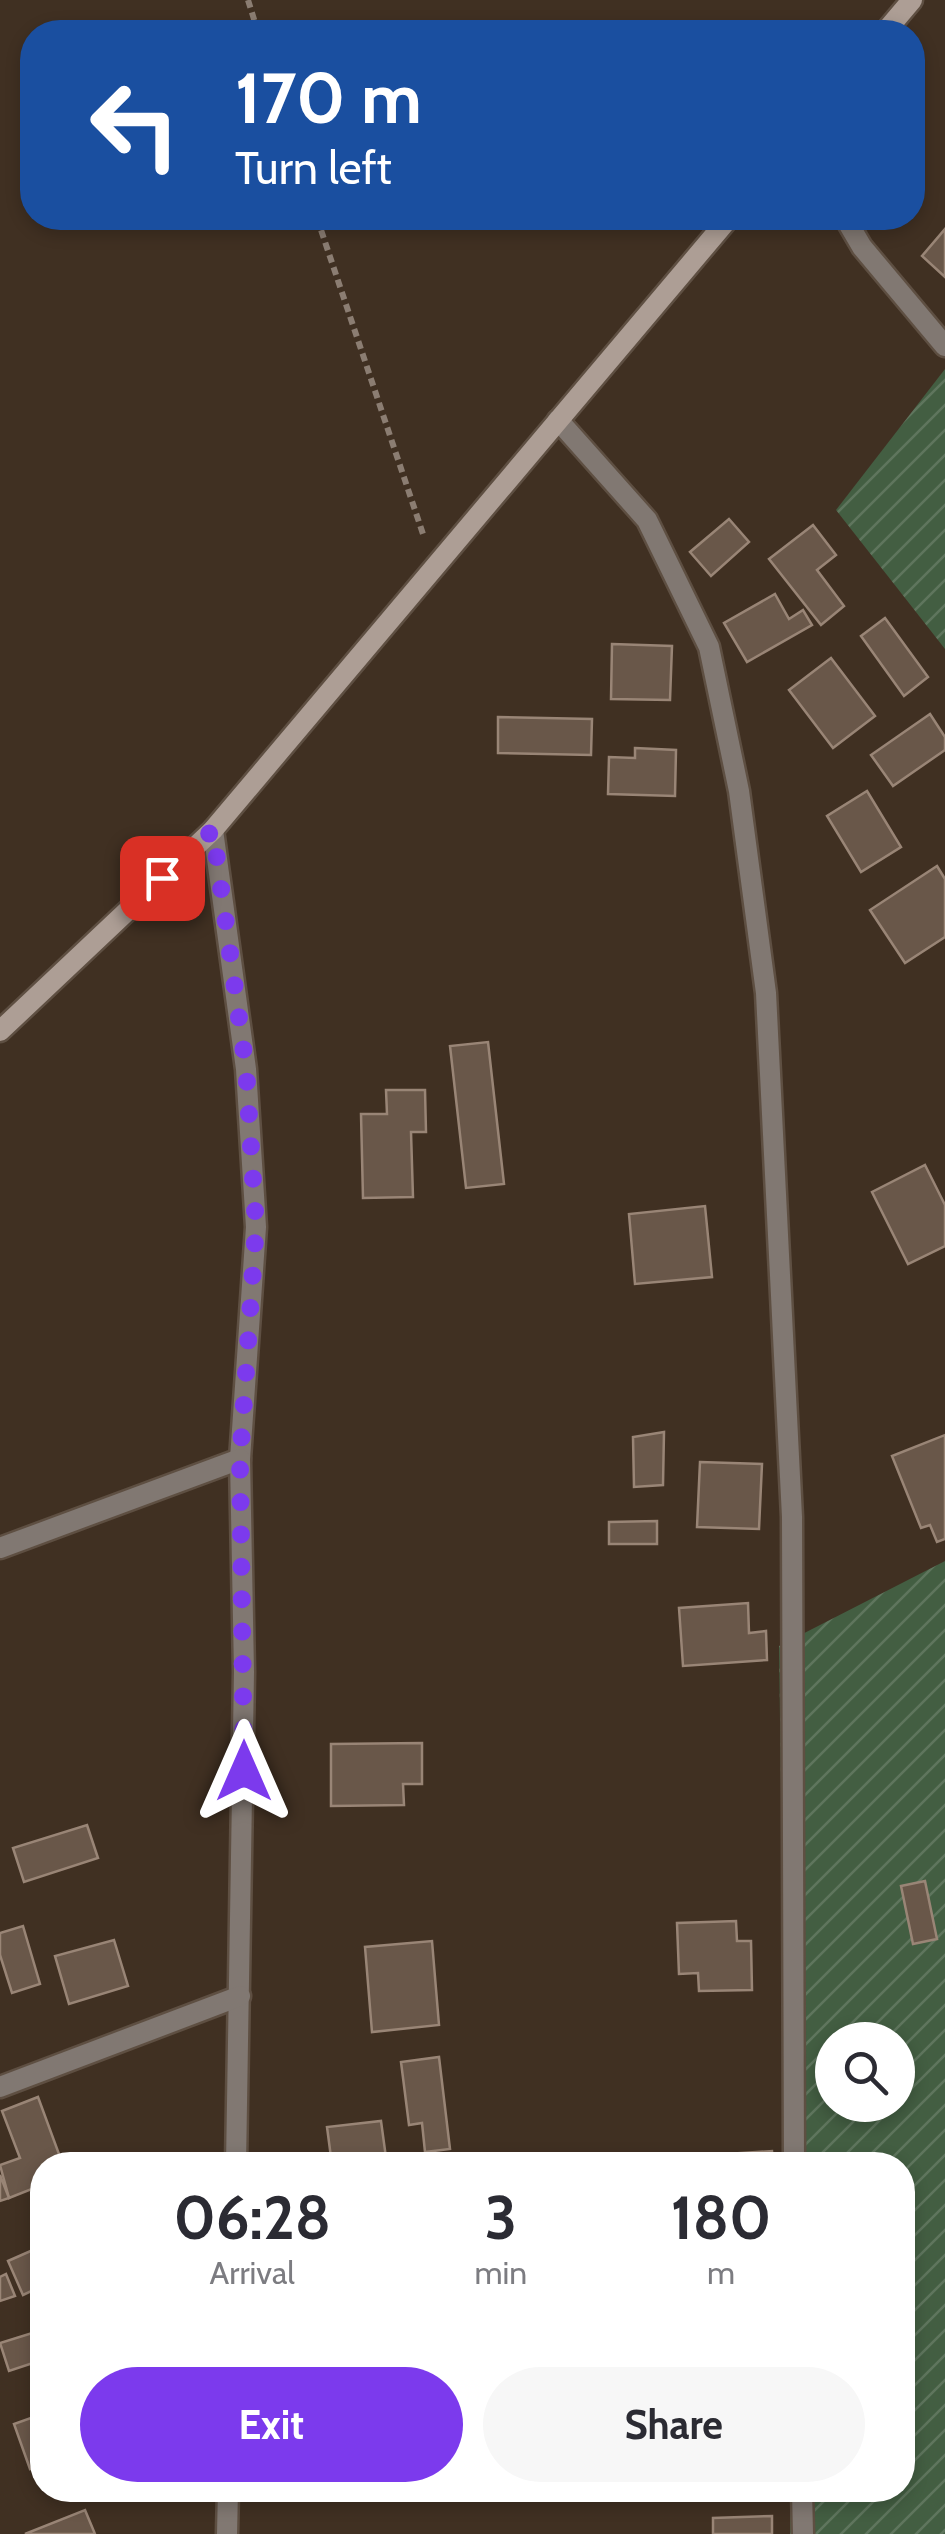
<!DOCTYPE html>
<html lang="en">
<head>
<meta charset="utf-8">
<style>
	:root { --surface:#fff; --page:#f7f7f7; --text:#2b2b33; --muted:#7c7c81; --accent:#7c3aed }
	body { margin:0; font-family:Cabin,sans-serif; background:var(--page); color:var(--text); height:100vh; display:flex; flex-direction:column; font-size:38px; white-space:nowrap }
	* { box-sizing:border-box; margin:0 }
	p { font-size:32px; color:var(--muted) }
	.icon { flex:none; width:55px; height:55px; fill:none; stroke:currentColor; stroke-width:2; stroke-linecap:round; stroke-linejoin:round }
	.map { position:relative; flex:1; overflow:hidden }
	.drawer { position:absolute; left:30px; top:2152px; width:885px; height:350px; display:flex; flex-direction:column; background:var(--surface); border-radius:40px; box-shadow:0 5px 15px #0003 }
	.drawer>* { flex:none }
	.top-card { position:absolute; left:20px; top:20px; width:905px; height:210px; border-radius:40px; box-shadow:0 5px 15px #0003; background:#1a4fa0; color:#fff; overflow:hidden }
	.controls { position:absolute; left:815px; top:2022px; display:grid; gap:20px }
	.controls a { display:grid; place-items:center; width:100px; height:100px; border-radius:50%; background:var(--surface); box-shadow:0 5px 15px #0003; font-size:50px }
	.pin { position:absolute; display:grid; place-items:center; width:85px; height:85px; color:#fff; margin:-42px; border-radius:20px; box-shadow:0 5px 15px #0006 }
	.me { position:absolute; width:110px; margin:-55px; rotate:0deg; stroke-linejoin:round; filter:drop-shadow(0 0 8px #0008) }
	.turn { display:flex; align-items:center; gap:35px; height:210px; padding:0 50px; font-size:45px }
	.turn .icon { width:130px; height:130px; stroke-width:2.5 }
	.turn b { display:block; font-size:70px; line-height:85px }
	.eta { display:flex; justify-content:space-evenly; align-items:center; height:170px; text-align:center }
	.eta b { font-size:60px; font-weight:700; line-height:70px }
	.button { display:flex; gap:20px; margin-top:auto; padding:20px 50px }
	.button a { flex:1; height:115px; border-radius:60px; background:var(--accent); color:#fff; font-size:40px; font-weight:700; line-height:115px; text-align:center }
	.button a+a { background:var(--page); color:var(--text) }
	.map>svg:first-child { display:block }
</style>
</head>
<body>
<div class="map">
<svg width="945" height="2534" viewBox="0 0 945 2534">
	<defs>
		<pattern id="garden-furrows" width="10" height="10" patternUnits="userSpaceOnUse" patternTransform="scale(2.5)"><rect width="10" height="10" fill="#435e42"/><path d="M-1 1l2-2M0 10L10 0M9 11l2-2" fill="none" stroke="#5f755d"/></pattern>
	</defs>
	<rect width="100%" height="100%" fill="#403022"/>
	<!-- garden -->
	<g fill="url(#garden-furrows)" fill-rule="evenodd">
		<polygon points="945,369 945,649 836,510"/>
		<path d="M945 1561V2534H790V2490H902V2165H786L779 1646ZM832 2040H898V2105H832Z"/>
	</g>
	<!-- building -->
	<g fill="#695749" stroke="#998576" stroke-width="2.5">
		<polygon points="945,229 945,277 922,256"/>
		<polygon points="729,519 749,542 711,576 690,552"/>
		<polygon points="813,525 836,555 817,570 844,606 821,625 769,559"/>
		<polygon points="775,594 789,619 803,610 812,625 747,662 724,623"/>
		<polygon points="885,618 928,677 904,696 861,636"/>
		<polygon points="612,644 672,646 670,700 611,699"/>
		<polygon points="831,658 875,716 833,748 789,690"/>
		<polygon points="930,714 945,737 945,750 893,786 871,755"/>
		<polygon points="498,717 592,719 591,755 498,753"/>
		<polygon points="635,748 676,750 675,796 608,794 609,757 635,758"/>
		<polygon points="867,791 901,847 861,872 827,816"/>
		<polygon points="937,866 945,879 945,937 905,963 870,910"/>
		<polygon points="488,1042 504,1184 466,1188 450,1046"/>
		<polygon points="386,1090 425,1090 426,1132 411,1132 413,1197 363,1198 361,1114 387,1114"/>
		<polygon points="925,1165 945,1205 945,1246 908,1264 872,1192"/>
		<polygon points="705,1206 712,1277 635,1284 629,1214"/>
		<polygon points="664,1432 663,1485 634,1487 633,1437"/>
		<polygon points="945,1435 945,1539 937,1542 930,1525 921,1528 892,1456"/>
		<polygon points="700,1462 762,1464 759,1529 697,1527"/>
		<polygon points="657,1521 657,1544 609,1544 609,1522"/>
		<polygon points="748,1603 749,1633 766,1631 767,1660 683,1666 679,1608"/>
		<polygon points="422,1743 422,1784 403,1784 404,1805 331,1806 331,1744"/>
		<polygon points="87,1825 98,1858 24,1882 13,1848"/>
		<polygon points="925,1881 937,1939 913,1944 901,1886"/>
		<polygon points="736,1921 737,1941 751,1941 752,1990 699,1991 698,1973 679,1974 677,1923"/>
		<polygon points="23,1926 40,1984 12,1993 0,1955 0,1933"/>
		<polygon points="114,1940 128,1986 69,2004 55,1956"/>
		<polygon points="432,1941 439,2025 372,2032 365,1947"/>
		<polygon points="439,2057 450,2149 425,2152 422,2123 409,2125 401,2062"/>
		<polygon points="38,2097 63,2165 42,2165 42,2185 9,2198 0,2165 20,2158 2,2111"/>
		<polygon points="381,2121 387,2165 332,2165 327,2127"/>
		<polygon points="772,2151 773,2165 712,2165 712,2155"/>
		<polygon points="0,2175 9,2198 0,2201"/>
		<polygon points="42,2246 42,2286 23,2295 8,2261"/>
		<polygon points="6,2274 15,2296 0,2301 0,2277"/>
		<polygon points="42,2330 42,2360 9,2371 0,2343"/>
		<polygon points="42,2414 42,2464 30,2469 14,2424"/>
		<polygon points="85,2510 95,2534 25,2534"/>
		<polygon points="772,2516 772,2534 713,2534 713,2518"/>
	</g>
	<g fill="none" stroke-linecap="round" stroke-linejoin="round">
		<!-- lane casing -->
		<g stroke="#5e4f42" stroke-width="25">
			<polyline id="lane" points="845,218 862,247 945,346"/>
		</g>
		<!-- street casing -->
		<g stroke="#5e4f42" stroke-width="25">
			<g id="street">
				<polyline points="558,420 647,520 709,647 739,791 766,993 792,1517 794,2165"/>
				<polyline points="213,830 246,1069 256,1227 240,1459 244,1672 236,2165"/>
				<polyline points="0,1548 240,1459"/>
				<polyline points="0,2087 240,1996"/>
				<polyline points="802,2490 803,2534"/>
				<polyline points="227,2534 228,2490"/>
			</g>
		</g>
		<!-- secondary casing -->
		<g stroke="#5e4f42" stroke-width="25">
			<g id="secondary">
				<polyline points="885,32 912,0"/>
				<polyline points="0,1031 213,830 729,218"/>
			</g>
		</g>
		<!-- path -->
		<g stroke="#8b7d72" stroke-width="6" stroke-dasharray="8 5" stroke-linecap="butt">
			<polyline points="248,0 258,32"/>
			<polyline points="317,218 424,537"/>
		</g>
		<!-- lane -->
		<use href="#lane" stroke="#817872" stroke-width="20"/>
		<!-- street -->
		<use href="#street" stroke="#817872" stroke-width="20"/>
		<!-- secondary -->
		<use href="#secondary" stroke="#ad9e95" stroke-width="20"/>
	</g>
	<g fill="none" stroke-linecap="round" stroke-linejoin="round">
		<!-- route -->
		<polyline stroke="#7c3aed" stroke-width="18" stroke-dasharray="0 32.4" points="162,878 213,830 246,1068 256,1226 240,1460 244,1771"/>
	</g>
</svg>
<div class="controls">
<a><svg class="icon" aria-label="search" viewBox="0 0 24 24"><circle cx="10" cy="10" r="6"/><path d="M15 15l6 6"/></svg></a>
</div>
<div class="pin" style="left:162px;top:878px;background:#d93025"><svg class="icon" aria-label="arrive" viewBox="0 0 24 24"><path d="M6 21V4h12l-3 4 3 4H6"/></svg></div>
<svg class="me" style="left:244px;top:1771px" viewBox="-20 -20 40 40"><path d="M0-17L14 15 0 8-14 15z" fill="#7c3aed" stroke="#fff" stroke-width="4"/></svg>
<div class="top-card">
<div class="turn"><svg class="icon" aria-label="left" viewBox="0 0 24 24"><path d="M17 20v-9H6M10 6l-5 5 5 5"/></svg><div><b>170 m</b>Turn left</div></div>
</div>
<section class="drawer">
<div class="eta">
<div><b>06:28</b><p>Arrival</p></div>
<div><b>3</b><p>min</p></div>
<div><b>180</b><p>m</p></div>
</div>
<div class="button"><a>Exit</a><a>Share</a></div>
</section>
</div>
</body>
</html>
